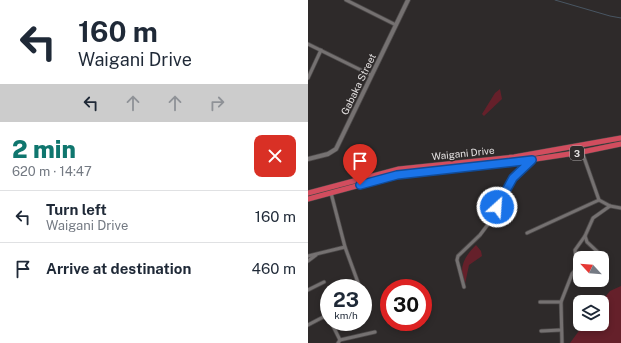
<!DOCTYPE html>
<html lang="en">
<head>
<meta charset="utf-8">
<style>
	:root { --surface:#fff; --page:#f6f6f7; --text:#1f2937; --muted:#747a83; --line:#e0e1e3; --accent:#0f766e }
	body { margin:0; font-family:"Public Sans",sans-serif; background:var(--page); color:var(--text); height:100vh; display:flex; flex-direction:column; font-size:15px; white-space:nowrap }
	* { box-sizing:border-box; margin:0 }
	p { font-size:13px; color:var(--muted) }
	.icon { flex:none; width:22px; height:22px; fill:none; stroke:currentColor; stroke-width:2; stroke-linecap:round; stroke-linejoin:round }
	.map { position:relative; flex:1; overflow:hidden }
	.panel { display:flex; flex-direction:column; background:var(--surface); width:308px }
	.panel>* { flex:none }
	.top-card { background:#fff; color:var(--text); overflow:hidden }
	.needle { width:26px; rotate:296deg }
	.tools { position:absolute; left:265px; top:251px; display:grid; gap:8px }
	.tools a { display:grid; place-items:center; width:36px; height:36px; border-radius:8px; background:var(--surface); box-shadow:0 2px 6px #0003; font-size:20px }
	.speed { position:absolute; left:12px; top:279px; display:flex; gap:8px; font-size:20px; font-weight:700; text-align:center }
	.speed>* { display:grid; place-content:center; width:52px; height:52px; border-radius:50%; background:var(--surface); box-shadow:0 2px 6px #0003; line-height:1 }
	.speed small { font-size:10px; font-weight:400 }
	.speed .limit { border:6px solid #d22; background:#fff; color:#111 }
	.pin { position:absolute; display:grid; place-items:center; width:34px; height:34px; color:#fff; margin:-41px -17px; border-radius:50% 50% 50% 0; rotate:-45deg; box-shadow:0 0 4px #0007 }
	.pin .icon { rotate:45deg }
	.me { position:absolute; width:44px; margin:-22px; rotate:26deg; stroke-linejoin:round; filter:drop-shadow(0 0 3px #0008) }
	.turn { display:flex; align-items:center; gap:14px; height:84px; padding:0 12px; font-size:18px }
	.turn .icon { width:52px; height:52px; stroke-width:2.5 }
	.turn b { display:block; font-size:28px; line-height:34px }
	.lanes { display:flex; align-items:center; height:38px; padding:0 12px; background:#0003; justify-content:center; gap:20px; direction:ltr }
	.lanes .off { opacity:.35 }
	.round { display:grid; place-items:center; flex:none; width:42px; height:42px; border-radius:8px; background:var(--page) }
	.summary { display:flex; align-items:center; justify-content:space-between; height:68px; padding:0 12px }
	h1 { font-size:24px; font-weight:800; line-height:30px; color:var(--accent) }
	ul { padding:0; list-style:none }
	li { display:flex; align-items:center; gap:12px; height:52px; padding:0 12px; border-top:1px solid var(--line) }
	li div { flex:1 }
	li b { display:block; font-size:15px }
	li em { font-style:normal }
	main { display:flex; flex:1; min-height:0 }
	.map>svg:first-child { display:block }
</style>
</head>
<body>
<main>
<section class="panel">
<div class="top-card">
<div class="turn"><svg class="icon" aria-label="left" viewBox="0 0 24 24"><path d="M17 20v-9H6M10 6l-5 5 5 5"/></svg><div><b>160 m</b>Waigani Drive</div></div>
<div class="lanes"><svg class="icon" aria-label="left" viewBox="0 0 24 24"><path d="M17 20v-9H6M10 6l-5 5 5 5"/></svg><svg class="icon off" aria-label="ahead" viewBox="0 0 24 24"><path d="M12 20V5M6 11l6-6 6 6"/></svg><svg class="icon off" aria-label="ahead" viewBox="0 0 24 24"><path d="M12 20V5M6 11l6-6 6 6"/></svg><svg class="icon off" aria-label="right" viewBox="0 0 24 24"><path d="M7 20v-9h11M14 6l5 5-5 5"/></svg></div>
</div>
<div class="summary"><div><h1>2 min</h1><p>620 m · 14:47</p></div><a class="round" style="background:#d93025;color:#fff"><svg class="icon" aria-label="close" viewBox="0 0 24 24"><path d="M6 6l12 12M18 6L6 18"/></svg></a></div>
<ul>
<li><svg class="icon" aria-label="left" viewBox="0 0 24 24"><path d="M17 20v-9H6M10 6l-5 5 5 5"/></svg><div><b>Turn left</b><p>Waigani Drive</p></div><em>160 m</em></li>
<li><svg class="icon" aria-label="arrive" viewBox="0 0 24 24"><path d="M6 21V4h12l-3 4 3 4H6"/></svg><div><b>Arrive at destination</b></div><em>460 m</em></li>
</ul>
</section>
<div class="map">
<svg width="313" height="343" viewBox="0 0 313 343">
	<rect width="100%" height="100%" fill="#2e2a2a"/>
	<!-- green -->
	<g fill="#65202a">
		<polygon points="192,89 194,99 176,116 174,114 187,93"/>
		<path d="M168 245 173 251 174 256 161 265 157 284C150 268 156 257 168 245Z"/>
		<polygon points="313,286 313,343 262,343 276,324 294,324 293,302 302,291"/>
	</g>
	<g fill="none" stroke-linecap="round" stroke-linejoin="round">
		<!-- stream -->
		<polyline stroke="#495663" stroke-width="1" points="247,0 302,16 313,18"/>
		<!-- street casing -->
		<g stroke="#4c4949" stroke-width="4.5">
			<g id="street">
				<polyline points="38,0 88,25"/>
				<polyline points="0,44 63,75"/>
				<polyline points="0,78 13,50"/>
				<polyline points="272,146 291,200 302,206 313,208"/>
				<polyline points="23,193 37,247 52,288"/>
				<polyline points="219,233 291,200"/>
				<polyline points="0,256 37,247"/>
				<polyline points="291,258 293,257 293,255 279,242 277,236 285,218 302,206"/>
				<polyline points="0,261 8,255"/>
				<polyline points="269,266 267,250 277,236"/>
				<polyline points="156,287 149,260 150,256 172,235 184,219 199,187 224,160"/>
				<polyline points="0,290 16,282"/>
				<polyline points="232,302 253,302"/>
				<polyline points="23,322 32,340"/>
				<polyline points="0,325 21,314"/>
				<polyline points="233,331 253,330"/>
				<polyline points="30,343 32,340 67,332"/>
				<polyline points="254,343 253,302 264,274 272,264"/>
			</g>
		</g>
		<!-- secondary casing -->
		<g stroke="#4c4949" stroke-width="5.5">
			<polyline id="secondary" points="0,159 20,154 28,149 100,0"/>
		</g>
		<!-- highway casing -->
		<g stroke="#4c4949" stroke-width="6">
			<g id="highway">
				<polyline points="0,193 91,169 206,157 313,138"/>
				<polyline points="0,199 89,175 195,164 274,152 313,144"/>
			</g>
		</g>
		<!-- street -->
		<use href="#street" stroke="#757171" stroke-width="3"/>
		<!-- secondary -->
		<use href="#secondary" stroke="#757171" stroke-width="4"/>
		<!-- highway -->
		<use href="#highway" stroke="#d14d5e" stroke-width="5"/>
	</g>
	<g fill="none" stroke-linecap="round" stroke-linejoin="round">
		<!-- route casing -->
		<g stroke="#114b97" stroke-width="10">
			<polyline id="route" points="52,185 89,175 224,160 205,178 189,207"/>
		</g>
		<!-- route -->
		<use href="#route" stroke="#1a73e8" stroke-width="7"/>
	</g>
	<g text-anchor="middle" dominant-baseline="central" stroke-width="3" stroke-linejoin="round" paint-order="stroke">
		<!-- shield labels -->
		<rect fill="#2e2a2a" stroke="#adaaaa" stroke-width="1" x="262" y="146" width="14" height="14" rx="3"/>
		<g font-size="9" font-weight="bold" fill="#e4e1e1">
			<text x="269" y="153">3</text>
		</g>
		<!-- street labels -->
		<g font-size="10" fill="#e4e1e1" stroke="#2e2a2a">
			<text transform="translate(50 84) rotate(-64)">Gabaka Street</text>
			<text transform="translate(155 153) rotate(-6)">Waigani Drive</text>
		</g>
	</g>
</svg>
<div class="tools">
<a><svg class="needle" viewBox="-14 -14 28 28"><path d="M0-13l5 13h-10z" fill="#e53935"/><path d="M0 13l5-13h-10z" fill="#747a83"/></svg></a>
<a><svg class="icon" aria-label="layers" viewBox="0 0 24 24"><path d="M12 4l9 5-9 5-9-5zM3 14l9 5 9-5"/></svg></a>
</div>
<div class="speed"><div>23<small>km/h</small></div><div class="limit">30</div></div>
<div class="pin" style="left:52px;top:185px;background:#d93025"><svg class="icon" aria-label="arrive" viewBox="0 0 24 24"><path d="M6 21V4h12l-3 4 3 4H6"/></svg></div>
<svg class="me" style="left:189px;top:207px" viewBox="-20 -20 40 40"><circle r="17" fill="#1a73e8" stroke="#fff" stroke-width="3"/><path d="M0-11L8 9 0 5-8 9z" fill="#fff"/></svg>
</div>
</main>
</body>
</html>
